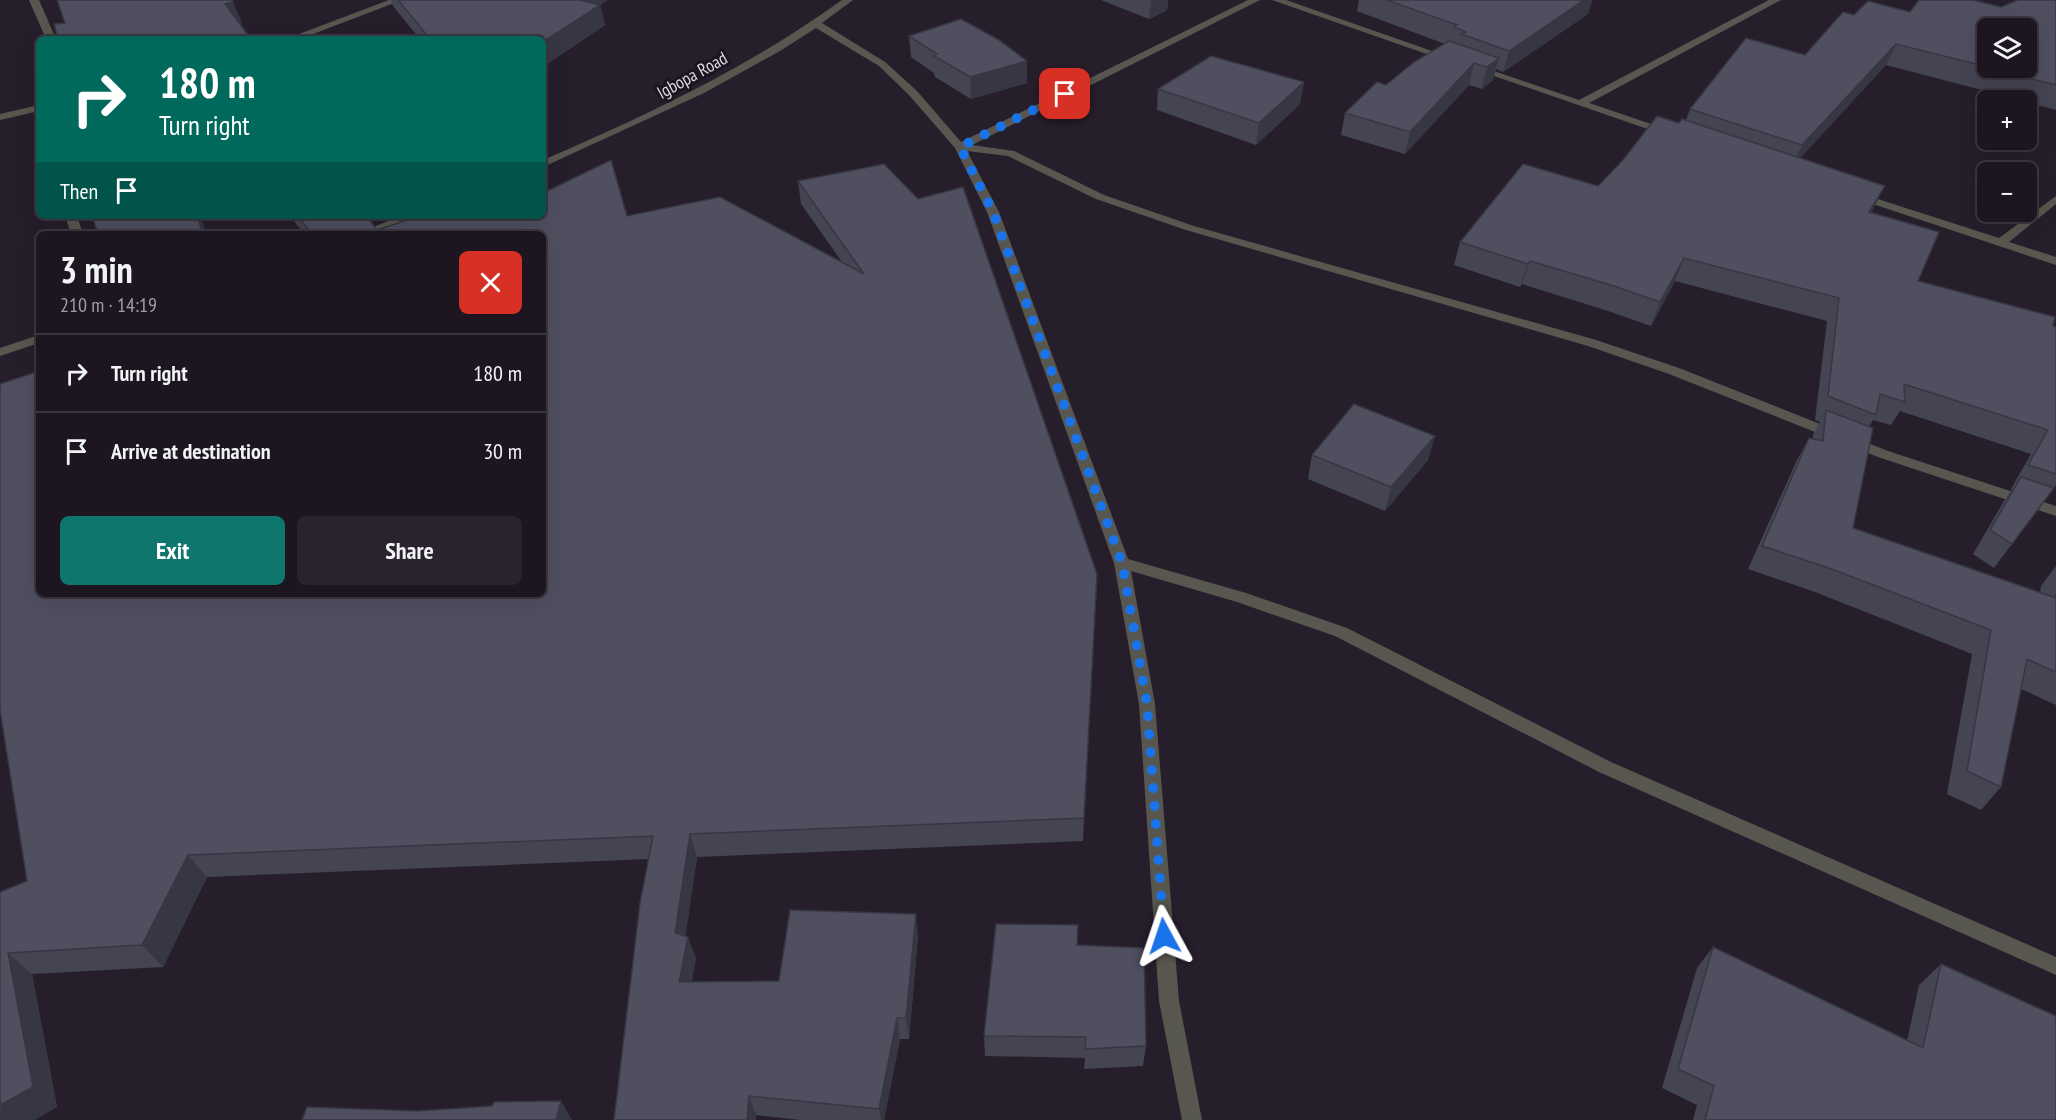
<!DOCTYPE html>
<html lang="en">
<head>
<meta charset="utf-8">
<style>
	:root { --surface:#1d1621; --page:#2a232e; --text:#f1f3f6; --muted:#a09fa5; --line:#3b353f; --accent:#0f766e }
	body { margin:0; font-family:"PT Sans Narrow",sans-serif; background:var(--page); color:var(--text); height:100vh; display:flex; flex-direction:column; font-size:22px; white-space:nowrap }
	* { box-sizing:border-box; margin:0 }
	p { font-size:20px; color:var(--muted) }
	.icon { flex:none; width:33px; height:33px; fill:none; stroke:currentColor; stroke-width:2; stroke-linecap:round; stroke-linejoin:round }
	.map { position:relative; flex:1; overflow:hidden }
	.drawer { position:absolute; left:36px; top:231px; width:510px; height:366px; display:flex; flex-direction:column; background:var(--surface); border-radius:9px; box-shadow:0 6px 24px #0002,0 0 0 2px var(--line) }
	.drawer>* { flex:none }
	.guide { position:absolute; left:36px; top:36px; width:510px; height:183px; border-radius:9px; box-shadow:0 6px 24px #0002,0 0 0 2px var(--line); background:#00695c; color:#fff; overflow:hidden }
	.controls { position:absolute; left:1977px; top:18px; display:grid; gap:12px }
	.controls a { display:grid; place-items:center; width:60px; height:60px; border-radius:9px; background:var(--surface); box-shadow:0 6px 24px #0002,0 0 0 2px var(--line); font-size:30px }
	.pin { position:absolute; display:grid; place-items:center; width:51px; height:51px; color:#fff; margin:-26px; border-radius:12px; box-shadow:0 3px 9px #0006 }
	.me { position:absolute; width:66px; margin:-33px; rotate:355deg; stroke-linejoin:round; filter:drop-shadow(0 0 4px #0008) }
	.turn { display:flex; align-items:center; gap:21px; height:126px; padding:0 24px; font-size:27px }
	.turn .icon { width:78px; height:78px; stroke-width:2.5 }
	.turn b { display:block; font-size:42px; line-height:51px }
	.then { display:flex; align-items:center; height:57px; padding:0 24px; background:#0003; gap:12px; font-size:22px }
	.round { display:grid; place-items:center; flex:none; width:63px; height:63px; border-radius:9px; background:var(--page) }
	.summary { display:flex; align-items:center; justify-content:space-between; height:102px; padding:0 24px }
	h1 { font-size:36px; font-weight:600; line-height:45px }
	.cta { display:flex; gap:12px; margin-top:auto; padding:12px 24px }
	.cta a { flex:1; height:69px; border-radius:9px; background:var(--accent); color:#fff; font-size:24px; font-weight:600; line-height:69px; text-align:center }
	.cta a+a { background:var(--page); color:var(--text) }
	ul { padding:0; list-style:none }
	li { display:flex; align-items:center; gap:18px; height:78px; padding:0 24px; border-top:2px solid var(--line) }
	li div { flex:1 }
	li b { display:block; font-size:22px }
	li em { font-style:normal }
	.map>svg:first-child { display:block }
</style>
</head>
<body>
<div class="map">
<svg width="2056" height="1120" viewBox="0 0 2056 1120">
	<rect width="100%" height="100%" fill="#271e2c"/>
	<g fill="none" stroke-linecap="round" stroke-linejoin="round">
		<!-- minor -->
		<g fill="#58574f" fill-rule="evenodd">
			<polygon points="29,0 39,0 56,39 46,39"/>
			<polygon points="389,0 402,0 300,39 286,39"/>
			<path d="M842 0H853L822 23 885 62 917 91 961 142 1248 0H1260L972 145 1014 151 1104 195 1194 226 1596 340 1679 368 1888 451 2056 506V516L1878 457 1669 374 1588 346 1186 230 1096 199 1008 156 967 151 999 212 1128 559 1246 593 1347 628 1611 762 2056 957V975L1599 772 1335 636 1237 602 1131 571 1155 704 1179 1001 1202 1120H1182L1159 1001 1139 704 1114 563 987 212 955 148 909 95 879 66 816 28 780 51 704 93 543 167V160C648 115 749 67 842 0Z"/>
			<polygon points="1272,0 1286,0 1452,58 1444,60"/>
			<polygon points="1769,0 1781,0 1589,103 1672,131 1672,135 1668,136 1471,68 1479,66 1579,100"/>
			<polygon points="39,105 39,111 0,120 0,114"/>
			<polygon points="1859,193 1999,238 2056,196 2056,204 2009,242 2056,257 2056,265 1855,198 1853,196"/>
			<polygon points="65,216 77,216 83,234 71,234"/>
			<polygon points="402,216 419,216 371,234 354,234"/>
			<polygon points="39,335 39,343 0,356 0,348"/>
		</g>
	</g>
	<!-- wall -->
	<g fill="#444453">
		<polygon points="391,0 608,0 600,5 605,25 544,66 543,39 420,39 393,6"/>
		<polygon points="1101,0 1168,0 1167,10 1149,19"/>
		<polygon points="1359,0 1592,0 1588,14 1503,72 1496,69 1493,80 1482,89 1469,85 1405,154 1341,135 1345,113 1445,44 1357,11"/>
		<polygon points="2056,0 2056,110 2026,102 2026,100 2020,100 1886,65 1800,158 1873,209 1871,213 1918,281 2056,327 2056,485 1994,568 1973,554 2004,501 2012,489 2011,489 2031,454 1900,411 1891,425 1873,420 1869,427 1853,528 2040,592 2041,586 2056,566 2056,705 2021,689 2001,787 1981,810 1947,794 1972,654 1815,592 1748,569 1796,462 1809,438 1813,439 1813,434 1820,422 1815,420 1827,321 1675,281 1651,326 1605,310 1522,284 1520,287 1454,265 1460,242 1598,186 1679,123 1686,120 1690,109 1805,55 1854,15 2001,7"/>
		<polygon points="909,36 1027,83 971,99 935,77 934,73 911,57"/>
		<polygon points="1304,82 1300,104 1256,145 1157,110 1158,89"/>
		<polygon points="798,181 1097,574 1083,841 697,857 685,936 696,958 691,982 779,981 918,936 909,1039 900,1039 884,1120 800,1120 756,1115 614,1120 649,859 207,877 163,967 32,974 57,1107 34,1120 0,1120 0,892 27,881 543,234 304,234 290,216 367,216 377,230 627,216 842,262 801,204"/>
		<polygon points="1312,455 1428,460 1385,511 1308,479"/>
		<polygon points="1077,945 1146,1046 1143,1066 1084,1069 1085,1058 985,1056 984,1036"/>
		<polygon points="1713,947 1907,1041 1919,985 1941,964 2056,1120 1693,1120 1697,1105 1662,1088 1697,968"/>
	</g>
	<!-- shaded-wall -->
	<g fill="#373743">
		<polygon points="573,0 608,0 600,5 605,25 543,66 543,42"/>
		<polygon points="1151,0 1168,0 1167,10 1149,19"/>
		<polygon points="1584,0 1592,0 1588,14 1503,72 1509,51"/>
		<polygon points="233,2 242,23 233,25 225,4"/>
		<polygon points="1896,44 1886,65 1792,167 1802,145"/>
		<polygon points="1499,58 1493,80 1482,89 1487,67"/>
		<polygon points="1027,61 1027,83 971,99 970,77"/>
		<polygon points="1474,63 1469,85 1405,154 1410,132"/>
		<polygon points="1304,82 1300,104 1256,145 1259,123"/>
		<polygon points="1885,186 1873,209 1857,235 1869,212"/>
		<polygon points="197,216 200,216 207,234 203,234"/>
		<polygon points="1684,258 1675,281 1651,326 1660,302"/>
		<polygon points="1530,261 1522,284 1520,287 1528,264"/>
		<polygon points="1435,436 1428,460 1385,511 1391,487"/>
		<polygon points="690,834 697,857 683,955 675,933"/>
		<polygon points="188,855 207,877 163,967 142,945"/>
		<polygon points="916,914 918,936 909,1039 906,1018"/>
		<polygon points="688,937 696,958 688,1003 679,982"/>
		<polygon points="8,953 32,974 57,1107 34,1120 0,1120"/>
		<polygon points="897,1018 900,1039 884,1120 881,1120 879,1109"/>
		<polygon points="749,1096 756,1115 756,1120 747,1120"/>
		<polygon points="561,1101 572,1120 556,1120"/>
	</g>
	<!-- building -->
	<g fill="#4f4f60" stroke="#373743" stroke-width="1.5">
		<polygon points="57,0 232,0 233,2 225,4 251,39 58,39 54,24 65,23"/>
		<polygon points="398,0 580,0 600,5 543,42 543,39 430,39"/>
		<polygon points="1387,0 1584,0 1509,51 1461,34 1466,32 1454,27 1457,25"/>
		<polygon points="1919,0 1973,0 2001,7 2018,0 2056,0 2056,85 1988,68 2026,68 2026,28 1988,28 1988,67 1896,44 1802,145 1690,109 1746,38 1805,55 1843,12 1854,15 1868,1 1910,12"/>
		<polygon points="961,19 999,40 1027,61 970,77 934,56 937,54 909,36"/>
		<polygon points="1449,41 1499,58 1487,67 1474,63 1410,132 1345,113 1377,82 1386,85 1414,62"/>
		<polygon points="1211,56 1304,82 1259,123 1158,89"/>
		<polygon points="1657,116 1679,123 1682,119 1885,186 1869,212 1939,232 1918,281 2055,317 2053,326 2056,327 2056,474 2028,465 2048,430 1904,384 1905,402 1880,394 1876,415 1828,396 1839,298 1684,258 1660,302 1614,286 1530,261 1528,264 1460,242 1523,164 1598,186 1623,160"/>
		<polygon points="611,160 627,216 720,197 864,274 798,181 884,164 918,199 963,187 1097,574 1084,818 690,834 675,933 688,937 679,982 779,981 790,910 916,914 906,1018 897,1018 879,1109 749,1096 747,1120 614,1120 640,903 653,836 188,855 142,945 8,953 33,1087 0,1105 0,892 27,881 0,710 0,384 39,371 39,594 543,594 543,234 312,234 298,216 367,216 377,230 419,216 543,216 543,193"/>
		<polygon points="92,216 197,216 203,234 128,234 128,233 125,234 98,234"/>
		<polygon points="1354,404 1435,436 1391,487 1312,455"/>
		<polygon points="1826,410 1873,428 1853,528 2056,598 2056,594 2056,672 2027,659 2001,787 1967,771 1991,630 1829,568 1762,546 1809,438 1823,441"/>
		<polygon points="2021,477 2054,488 2012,544 1990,530"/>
		<polygon points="996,924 1078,925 1077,945 1144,948 1146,1046 1085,1049 1086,1037 984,1036"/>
		<polygon points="1713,947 1923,1048 1941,964 2056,1016 2056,1120 1705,1120 1714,1086 1678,1069"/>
		<polygon points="561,1101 556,1120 302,1120 307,1107 418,1111 492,1106 494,1102"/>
	</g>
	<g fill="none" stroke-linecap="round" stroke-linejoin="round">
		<!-- route -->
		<polyline stroke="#1a73e8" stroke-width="10" stroke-dasharray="0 18" points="1065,94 960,147 993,212 1122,563 1147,704 1164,936"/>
	</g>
	<g text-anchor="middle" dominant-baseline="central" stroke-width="6" stroke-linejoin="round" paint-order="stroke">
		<!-- far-street labels -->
		<g font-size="18" fill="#ded8e1" stroke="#1d1522">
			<text transform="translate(692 75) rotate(-29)">Igbopa Road</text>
		</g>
	</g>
</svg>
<div class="controls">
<a><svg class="icon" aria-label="layers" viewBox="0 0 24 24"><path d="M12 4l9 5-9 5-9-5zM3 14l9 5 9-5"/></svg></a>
<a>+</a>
<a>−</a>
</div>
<div class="pin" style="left:1065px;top:94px;background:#d93025"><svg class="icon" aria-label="arrive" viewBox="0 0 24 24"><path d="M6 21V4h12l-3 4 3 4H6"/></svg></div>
<svg class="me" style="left:1164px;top:936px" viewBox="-20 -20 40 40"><path d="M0-17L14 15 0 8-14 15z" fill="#1a73e8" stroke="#fff" stroke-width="4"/></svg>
<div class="guide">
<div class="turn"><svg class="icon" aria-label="right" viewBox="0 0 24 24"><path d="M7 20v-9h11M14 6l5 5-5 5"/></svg><div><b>180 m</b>Turn right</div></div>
<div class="then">Then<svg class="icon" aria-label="arrive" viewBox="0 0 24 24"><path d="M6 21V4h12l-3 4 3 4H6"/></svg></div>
</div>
<section class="drawer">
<div class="summary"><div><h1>3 min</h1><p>210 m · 14:19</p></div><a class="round" style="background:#d93025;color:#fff"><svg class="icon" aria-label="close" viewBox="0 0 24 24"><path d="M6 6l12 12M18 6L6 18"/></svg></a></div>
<ul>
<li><svg class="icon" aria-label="right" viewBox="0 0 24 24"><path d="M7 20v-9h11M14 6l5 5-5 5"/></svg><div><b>Turn right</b></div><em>180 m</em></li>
<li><svg class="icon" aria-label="arrive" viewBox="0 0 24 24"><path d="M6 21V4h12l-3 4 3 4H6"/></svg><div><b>Arrive at destination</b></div><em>30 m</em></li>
</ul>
<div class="cta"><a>Exit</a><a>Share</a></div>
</section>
</div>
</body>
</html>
